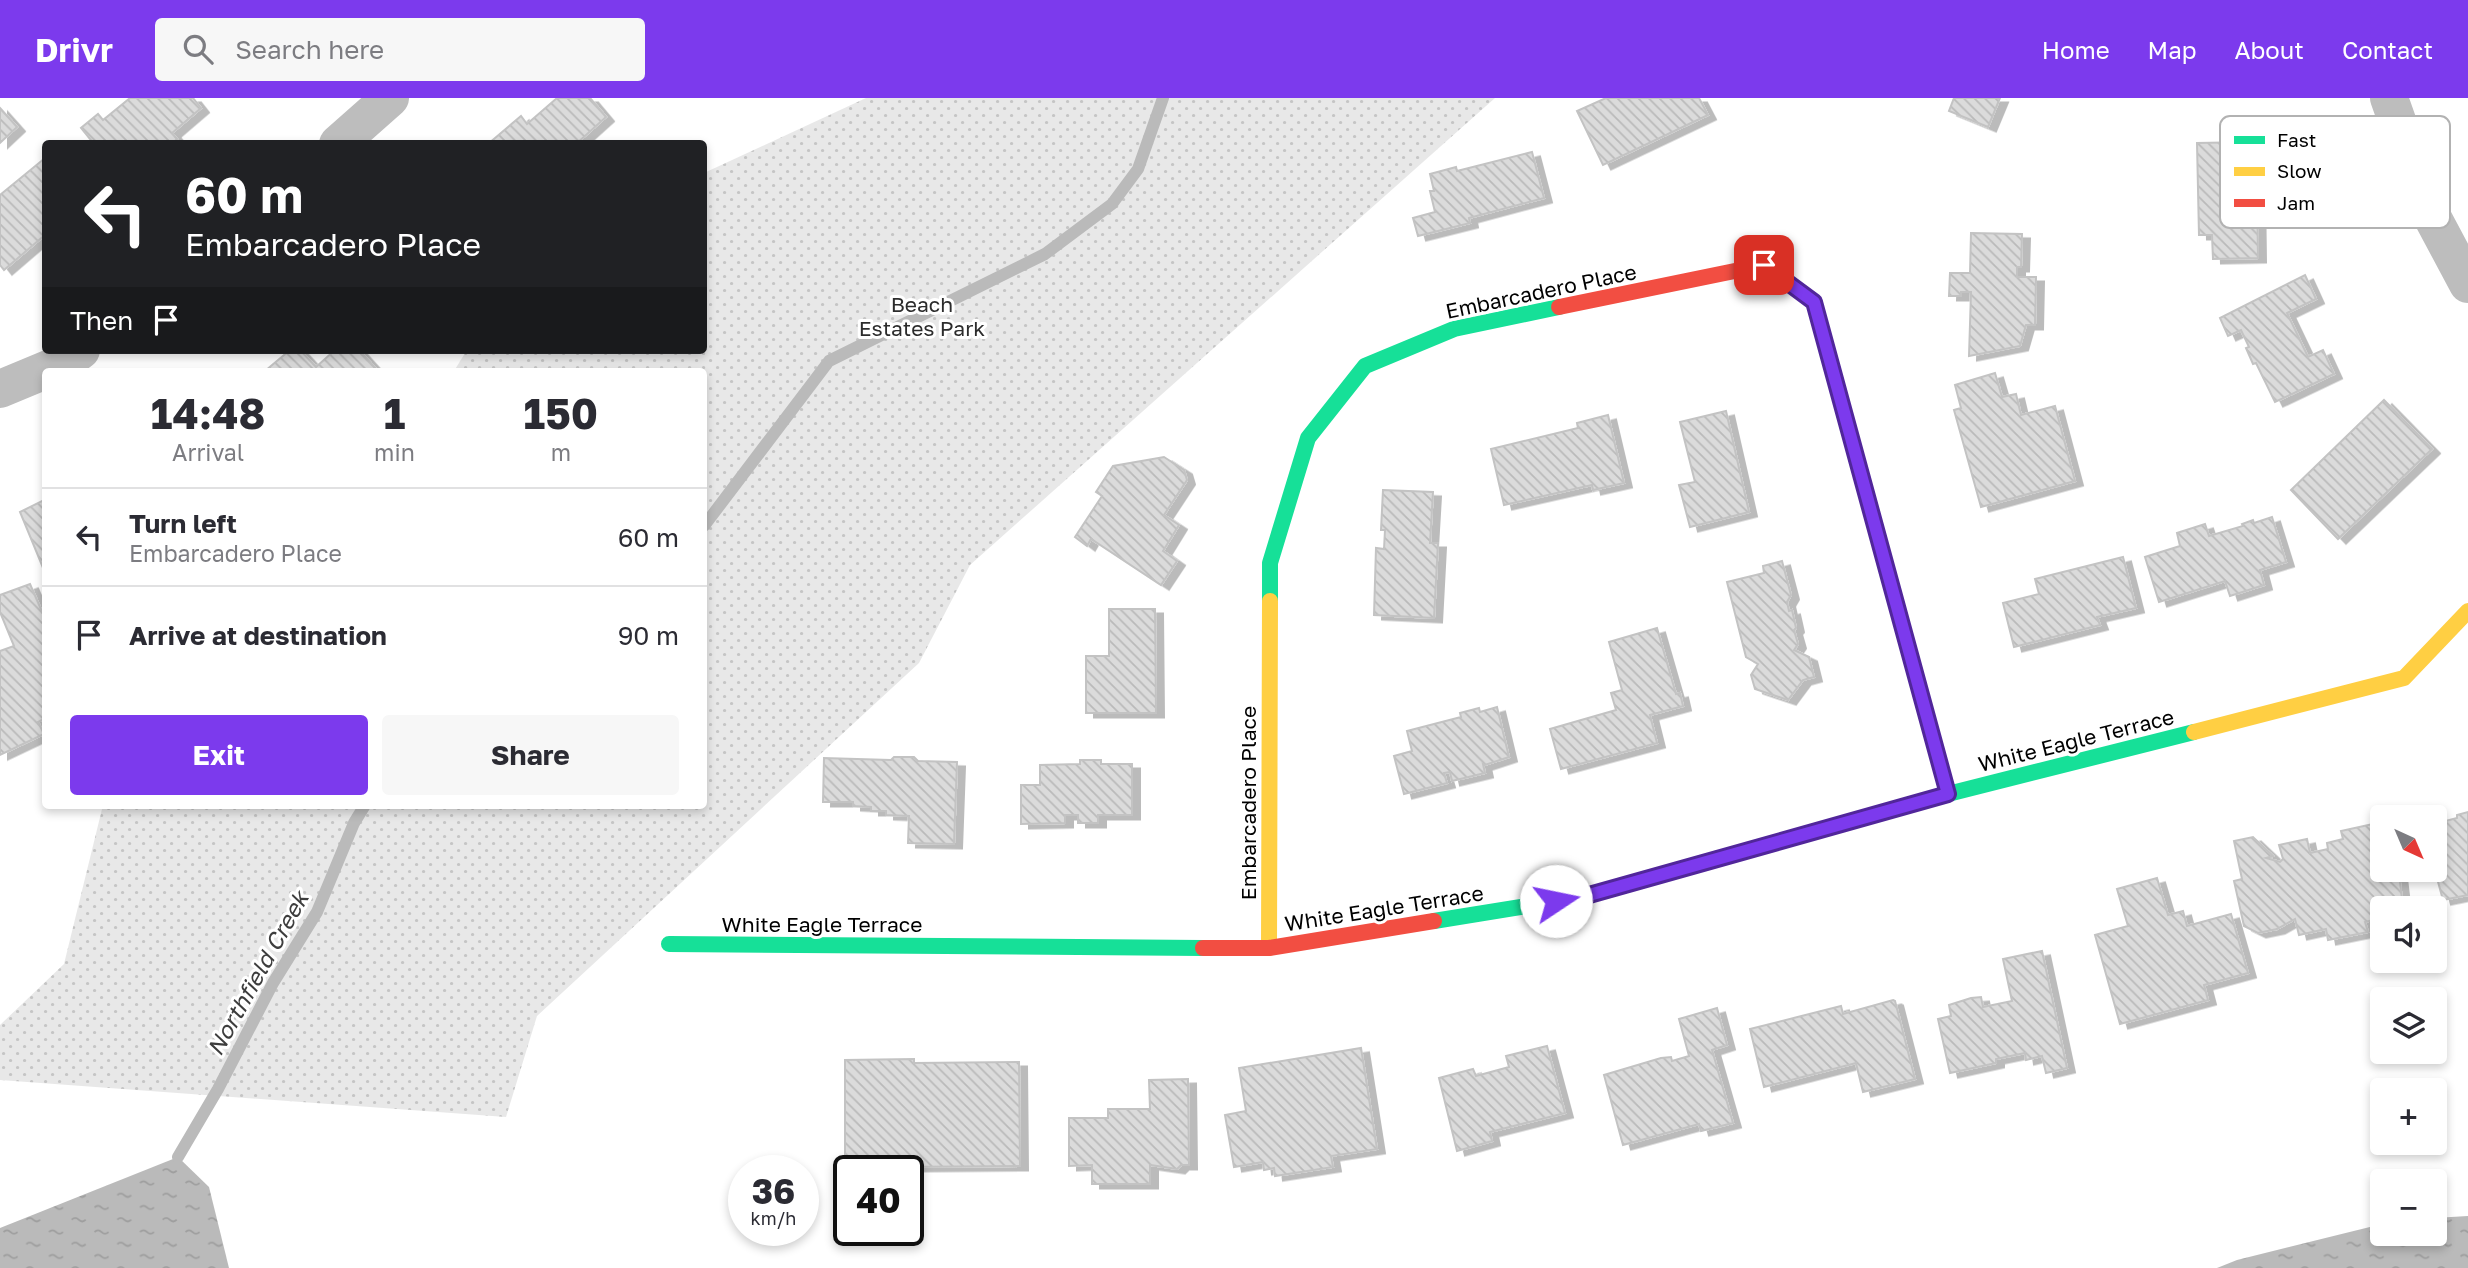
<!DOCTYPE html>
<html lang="en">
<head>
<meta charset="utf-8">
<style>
	:root { --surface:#fff; --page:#f7f7f7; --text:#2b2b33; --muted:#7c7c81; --line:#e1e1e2; --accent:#7c3aed }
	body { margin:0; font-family:"Golos Text",sans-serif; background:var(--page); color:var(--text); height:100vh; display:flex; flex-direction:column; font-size:26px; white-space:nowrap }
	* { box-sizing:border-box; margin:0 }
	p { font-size:23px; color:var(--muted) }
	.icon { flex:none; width:38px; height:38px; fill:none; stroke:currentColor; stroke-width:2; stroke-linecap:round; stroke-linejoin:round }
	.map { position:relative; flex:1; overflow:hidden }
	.side { position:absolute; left:42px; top:270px; width:665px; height:441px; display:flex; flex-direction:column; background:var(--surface); border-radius:7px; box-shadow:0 4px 10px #0003 }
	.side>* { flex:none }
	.banner { position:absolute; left:42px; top:42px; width:665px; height:214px; border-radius:7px; box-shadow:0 4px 10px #0003; background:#202124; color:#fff; overflow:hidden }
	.needle { width:46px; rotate:136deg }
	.fabs { position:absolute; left:2370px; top:707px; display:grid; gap:14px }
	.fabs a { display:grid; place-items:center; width:77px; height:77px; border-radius:7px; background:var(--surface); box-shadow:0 4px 10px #0003; font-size:35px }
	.speed { position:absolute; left:728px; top:1057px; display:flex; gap:14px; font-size:35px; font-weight:700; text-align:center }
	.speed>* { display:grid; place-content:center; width:91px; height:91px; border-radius:50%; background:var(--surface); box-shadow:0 4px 10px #0003; line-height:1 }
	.speed small { font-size:18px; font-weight:400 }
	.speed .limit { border:4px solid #111; border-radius:10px; background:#fff; color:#111 }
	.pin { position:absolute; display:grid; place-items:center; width:60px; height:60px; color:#fff; margin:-30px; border-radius:14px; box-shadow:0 4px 10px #0006 }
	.me { position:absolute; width:77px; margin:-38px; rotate:79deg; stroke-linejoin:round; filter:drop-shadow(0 0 5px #0008) }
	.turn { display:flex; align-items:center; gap:24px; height:147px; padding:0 28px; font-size:32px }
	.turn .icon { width:91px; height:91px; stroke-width:2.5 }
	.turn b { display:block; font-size:49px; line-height:60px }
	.then { display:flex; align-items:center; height:66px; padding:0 28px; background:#0003; gap:14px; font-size:26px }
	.eta { display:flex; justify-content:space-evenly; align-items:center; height:119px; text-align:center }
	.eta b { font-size:42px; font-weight:700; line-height:49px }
	.cta { display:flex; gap:14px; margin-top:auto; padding:14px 28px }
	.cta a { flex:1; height:80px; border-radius:7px; background:var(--accent); color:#fff; font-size:28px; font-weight:700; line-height:80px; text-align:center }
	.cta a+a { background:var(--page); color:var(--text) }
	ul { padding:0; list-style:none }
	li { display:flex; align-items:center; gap:21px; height:98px; padding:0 28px; border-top:2px solid var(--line) }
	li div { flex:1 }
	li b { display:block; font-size:26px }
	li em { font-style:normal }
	header { display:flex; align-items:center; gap:42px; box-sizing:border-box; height:98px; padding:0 35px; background:var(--accent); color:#fff }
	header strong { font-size:33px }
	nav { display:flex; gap:38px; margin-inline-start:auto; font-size:24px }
	.search { width:490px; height:63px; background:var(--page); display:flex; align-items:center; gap:18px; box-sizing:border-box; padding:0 24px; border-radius:7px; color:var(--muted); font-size:26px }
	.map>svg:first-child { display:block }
</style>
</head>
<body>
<header>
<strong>Drivr</strong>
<div class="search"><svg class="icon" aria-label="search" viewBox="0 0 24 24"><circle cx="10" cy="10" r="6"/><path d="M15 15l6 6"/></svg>Search here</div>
<nav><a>Home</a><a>Map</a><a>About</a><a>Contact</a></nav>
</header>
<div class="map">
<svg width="2468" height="1170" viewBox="0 0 2468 1170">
	<defs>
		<pattern id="grass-dots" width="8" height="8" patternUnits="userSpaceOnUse" patternTransform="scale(1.75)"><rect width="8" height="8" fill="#e8e8e8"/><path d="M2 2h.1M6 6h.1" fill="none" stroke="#c5c5c5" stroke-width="1.8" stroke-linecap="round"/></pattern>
		<pattern id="water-ripples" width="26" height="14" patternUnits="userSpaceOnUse" patternTransform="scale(1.75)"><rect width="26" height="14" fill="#bababa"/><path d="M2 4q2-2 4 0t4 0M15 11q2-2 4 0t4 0" fill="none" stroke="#9e9e9e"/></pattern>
		<pattern id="building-back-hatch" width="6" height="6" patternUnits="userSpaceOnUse" patternTransform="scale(1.75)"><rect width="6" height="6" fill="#dbdbdb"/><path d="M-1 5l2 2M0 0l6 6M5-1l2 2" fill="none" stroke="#bababa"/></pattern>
		<filter id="shadow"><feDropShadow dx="8" dy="4.5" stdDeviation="0" flood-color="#0004"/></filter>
	</defs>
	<rect width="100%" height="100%" fill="#fff"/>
	<!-- grass -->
	<polygon fill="url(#grass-dots)" points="866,0 1495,0 970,467 919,565 537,918 506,1019 0,982 0,927 64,866 103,707 704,707 704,273 454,273 467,252 704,252 704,75"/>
	<!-- water -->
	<g fill="url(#water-ripples)">
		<polygon points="178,1059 209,1089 229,1170 0,1170 0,1130"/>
		<polygon points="2468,1118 2468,1170 2217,1170 2237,1162 2382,1126 2382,1136 2434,1136 2434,1120"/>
	</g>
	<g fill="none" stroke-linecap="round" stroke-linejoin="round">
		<!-- stream -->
		<g stroke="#bababa" stroke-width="12">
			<polyline points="704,428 829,263 1045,156 1112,106 1138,71 1163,0"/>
			<polyline points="178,1059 218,991 273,885 317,814 354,725 365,707"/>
		</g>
	</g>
	<!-- building -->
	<g fill="url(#building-back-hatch)" stroke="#c3c3c3" stroke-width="2" filter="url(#shadow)">
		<polygon points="130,0 193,0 201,10 172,35 177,41 172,46 94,46 81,30 98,16 103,22"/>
		<polygon points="590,0 606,19 576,46 488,46 521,18 527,26 557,0"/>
		<polygon points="1606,0 1699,0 1708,17 1603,67 1577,13"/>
		<polygon points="1954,0 2000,0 1988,29 1949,13"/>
		<polygon points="0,10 17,29 0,45"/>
		<polygon points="2251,44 2252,88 2257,88 2258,160 2213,161 2212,137 2199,137 2197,45"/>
		<polygon points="1532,54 1544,100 1469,120 1470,125 1418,138 1413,120 1435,114 1430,93 1434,93 1430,76 1456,69 1457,73"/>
		<polygon points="45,60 46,136 4,172 0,167 0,97"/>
		<polygon points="1971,135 2022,136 2021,169 2017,169 2017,179 2036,179 2035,227 2026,227 2020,248 1969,258 1971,194 1961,194 1961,198 1949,198 1950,175 1970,175"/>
		<polygon points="2305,177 2316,201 2287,215 2308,259 2323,252 2334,276 2275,304 2256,265 2253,266 2246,250 2249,249 2241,232 2228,238 2220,220"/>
		<polygon points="290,252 300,252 316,269 335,252 359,252 378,273 265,273"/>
		<polygon points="1995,275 2002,299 2016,296 2021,317 2055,308 2075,383 1981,409 1954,312 1961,310 1955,287"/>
		<polygon points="2384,302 2432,351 2338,441 2291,392"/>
		<polygon points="1726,313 1749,414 1690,429 1679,387 1695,384 1680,324"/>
		<polygon points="1608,317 1624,385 1593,392 1592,387 1504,407 1491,351 1578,330 1577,325"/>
		<polygon points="1164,359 1184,372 1187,382 1164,417 1179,427 1163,453 1177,463 1161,487 1091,441 1087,448 1075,439 1102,398 1096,394 1113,368"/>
		<polygon points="1383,392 1433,394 1430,445 1438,445 1434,520 1374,517 1376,450 1384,451 1385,432 1381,432"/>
		<polygon points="46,401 46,477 20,414"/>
		<polygon points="2272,419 2286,464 2260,472 2264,487 2230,498 2225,483 2159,504 2145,459 2180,448 2177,435 2205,426 2209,438 2243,428 2242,426 2253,422 2254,425"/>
		<polygon points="2123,459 2136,510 2097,519 2100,527 2014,549 2003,505 2039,496 2035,481"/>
		<polygon points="1782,463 1791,497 1787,504 1789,513 1792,512 1796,530 1794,532 1798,546 1794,552 1809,559 1814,579 1803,582 1788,602 1755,591 1751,577 1758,566 1746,559 1727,484 1764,475 1763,468"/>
		<polygon points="30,486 46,523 46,620 38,624 44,636 0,657 0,553 14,548 0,514 0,497"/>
		<polygon points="1109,511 1155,511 1156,615 1086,615 1086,558 1109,558"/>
		<polygon points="1657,530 1676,596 1680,595 1683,608 1650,617 1657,645 1561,671 1550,631 1616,612 1611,595 1622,592 1609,544"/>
		<polygon points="1497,609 1509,659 1485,667 1483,666 1485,675 1452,683 1450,674 1444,675 1447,685 1404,696 1394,658 1412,653 1407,633 1461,619 1460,615 1479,610 1480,614"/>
		<polygon points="894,659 914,659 918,663 957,664 954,746 908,745 909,718 886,717 886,713 871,713 871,709 853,708 853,704 823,704 824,660 891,662"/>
		<polygon points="1080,662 1101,662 1101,666 1132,666 1132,717 1098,717 1098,725 1078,725 1078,717 1065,717 1065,725 1021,726 1021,687 1040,687 1040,667 1080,666"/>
		<polygon points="2468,714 2468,797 2443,802 2434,769 2434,726 2457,720 2457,717"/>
		<polygon points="2382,724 2382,772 2395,772 2396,776 2399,776 2403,810 2382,810 2382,820 2365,824 2368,834 2328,842 2326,831 2299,837 2295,821 2277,831 2258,835 2244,828 2234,783 2242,781 2234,743 2253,739 2273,758 2266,760 2280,764 2283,761 2279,747 2307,741 2310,755 2328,751 2327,745 2343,741 2341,733"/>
		<polygon points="2157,780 2168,817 2183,813 2187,828 2231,816 2248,875 2204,887 2208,902 2120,926 2095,837 2128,828 2117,791"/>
		<polygon points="2042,853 2067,970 2046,975 2042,958 2026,962 2025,955 1996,961 1996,965 1950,975 1938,921 1951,918 1949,907 1971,900 1981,899 1983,909 2012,903 2003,861"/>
		<polygon points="1893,902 1895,903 1915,981 1863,994 1856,965 1764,989 1750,931 1841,908 1843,916"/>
		<polygon points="1717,910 1727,947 1712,952 1733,1025 1701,1033 1699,1026 1623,1047 1604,977 1661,960 1671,959 1672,963 1689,958 1679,921"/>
		<polygon points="1547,948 1565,1015 1490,1034 1492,1043 1457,1053 1439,980 1473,971 1476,978 1509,969 1506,958"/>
		<polygon points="1361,950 1377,1051 1331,1058 1333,1069 1275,1078 1274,1070 1264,1072 1263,1064 1234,1069 1225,1017 1246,1013 1239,970"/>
		<polygon points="914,961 914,965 1019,964 1020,1068 896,1069 895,1059 845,1060 845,962"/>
		<polygon points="1188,981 1189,1067 1181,1067 1177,1071 1150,1067 1150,1086 1092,1086 1092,1067 1069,1068 1069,1020 1108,1020 1108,1011 1150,1011 1149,982"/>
	</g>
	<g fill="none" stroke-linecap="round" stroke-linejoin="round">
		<!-- street -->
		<g stroke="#bdbdbd" stroke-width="38">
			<polyline points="2389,0 2429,113 2468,186"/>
			<polyline points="338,46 390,0"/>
			<polyline points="0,291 65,264 81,252"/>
		</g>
		<!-- fast -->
		<g stroke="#16e098" stroke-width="16">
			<polyline points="1767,169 1814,204 1948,696"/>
			<polyline points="1270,503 1270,465 1308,340 1365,268 1454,231 1559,209"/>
			<polyline points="1434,823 1582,799 1948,696 2194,634"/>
			<polyline points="669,846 1203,850"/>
		</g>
		<!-- slow -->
		<g stroke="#ffcf43" stroke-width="16">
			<polyline points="2194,634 2404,580 2468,513"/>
			<polyline points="1269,850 1270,503"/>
		</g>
		<!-- jam -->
		<g stroke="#f24e42" stroke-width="16">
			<polyline points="1559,209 1764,167 1767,169"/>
			<polyline points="1203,850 1269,850 1434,823"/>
		</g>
	</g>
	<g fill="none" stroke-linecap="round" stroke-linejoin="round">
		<!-- route casing -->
		<g stroke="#51269a" stroke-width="18">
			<polyline id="route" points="1556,803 1582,799 1948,696 1814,204 1764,167"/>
		</g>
		<!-- route -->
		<use href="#route" stroke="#7c3aed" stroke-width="12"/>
	</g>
	<g text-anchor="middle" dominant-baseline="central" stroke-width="6" stroke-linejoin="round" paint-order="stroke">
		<!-- street labels -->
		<g font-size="21" fill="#000" stroke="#fff">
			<text transform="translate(1541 193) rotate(-12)">Embarcadero Place</text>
			<text transform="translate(2076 642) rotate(-14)">White Eagle Terrace</text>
			<text transform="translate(1248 705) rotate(-90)">Embarcadero Place</text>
			<text transform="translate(1384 810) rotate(-9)">White Eagle Terrace</text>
			<text x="822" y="826">White Eagle Terrace</text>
		</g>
		<!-- park labels -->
		<g font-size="21" fill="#2c2c2c" stroke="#fff">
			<text x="922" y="206">Beach<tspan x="922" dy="24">Estates Park</tspan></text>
		</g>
		<!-- water labels -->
		<g font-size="23" font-style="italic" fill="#3d3d3d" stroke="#fff">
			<text transform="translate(257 875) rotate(-61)">Northfield Creek</text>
		</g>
	</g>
	<!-- legend -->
	<rect x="2220" y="18" width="230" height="112" rx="10" fill="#fff" stroke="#b2b2b2" stroke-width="2"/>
	<rect x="2234" y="38" width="31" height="8" fill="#16e098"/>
	<rect x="2234" y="69" width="31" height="9" fill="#ffcf43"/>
	<rect x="2234" y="101" width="31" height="8" fill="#f24e42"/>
	<g font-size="19" fill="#000">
		<text x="2277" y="49">Fast</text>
		<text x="2277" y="80">Slow</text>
		<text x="2277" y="112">Jam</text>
	</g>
</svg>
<div class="fabs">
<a><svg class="needle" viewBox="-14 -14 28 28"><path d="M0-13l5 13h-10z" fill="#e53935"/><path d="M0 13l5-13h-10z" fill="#7c7c81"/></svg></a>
<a><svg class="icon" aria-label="sound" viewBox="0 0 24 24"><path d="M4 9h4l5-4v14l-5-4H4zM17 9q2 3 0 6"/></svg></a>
<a><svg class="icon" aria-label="layers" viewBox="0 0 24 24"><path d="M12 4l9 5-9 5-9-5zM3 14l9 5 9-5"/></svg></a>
<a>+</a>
<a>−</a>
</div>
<div class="speed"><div>36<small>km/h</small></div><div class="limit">40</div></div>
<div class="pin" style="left:1764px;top:167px;background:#d93025"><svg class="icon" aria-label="arrive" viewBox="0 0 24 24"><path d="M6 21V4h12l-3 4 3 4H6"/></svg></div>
<svg class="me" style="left:1556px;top:803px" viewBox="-20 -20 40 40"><circle r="19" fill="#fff"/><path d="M0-13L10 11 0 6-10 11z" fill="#7c3aed"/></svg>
<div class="banner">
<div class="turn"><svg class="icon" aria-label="left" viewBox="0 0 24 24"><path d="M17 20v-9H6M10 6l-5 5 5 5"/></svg><div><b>60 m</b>Embarcadero Place</div></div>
<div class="then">Then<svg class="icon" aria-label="arrive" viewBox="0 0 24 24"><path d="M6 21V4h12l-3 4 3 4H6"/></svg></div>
</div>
<section class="side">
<div class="eta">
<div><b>14:48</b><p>Arrival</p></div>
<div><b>1</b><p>min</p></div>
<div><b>150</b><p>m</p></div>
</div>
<ul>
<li><svg class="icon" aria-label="left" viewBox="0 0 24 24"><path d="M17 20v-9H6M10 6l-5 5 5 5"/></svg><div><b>Turn left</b><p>Embarcadero Place</p></div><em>60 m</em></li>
<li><svg class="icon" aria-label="arrive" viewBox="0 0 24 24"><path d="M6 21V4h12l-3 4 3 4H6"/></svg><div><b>Arrive at destination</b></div><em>90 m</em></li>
</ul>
<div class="cta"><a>Exit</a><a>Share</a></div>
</section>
</div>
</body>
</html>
